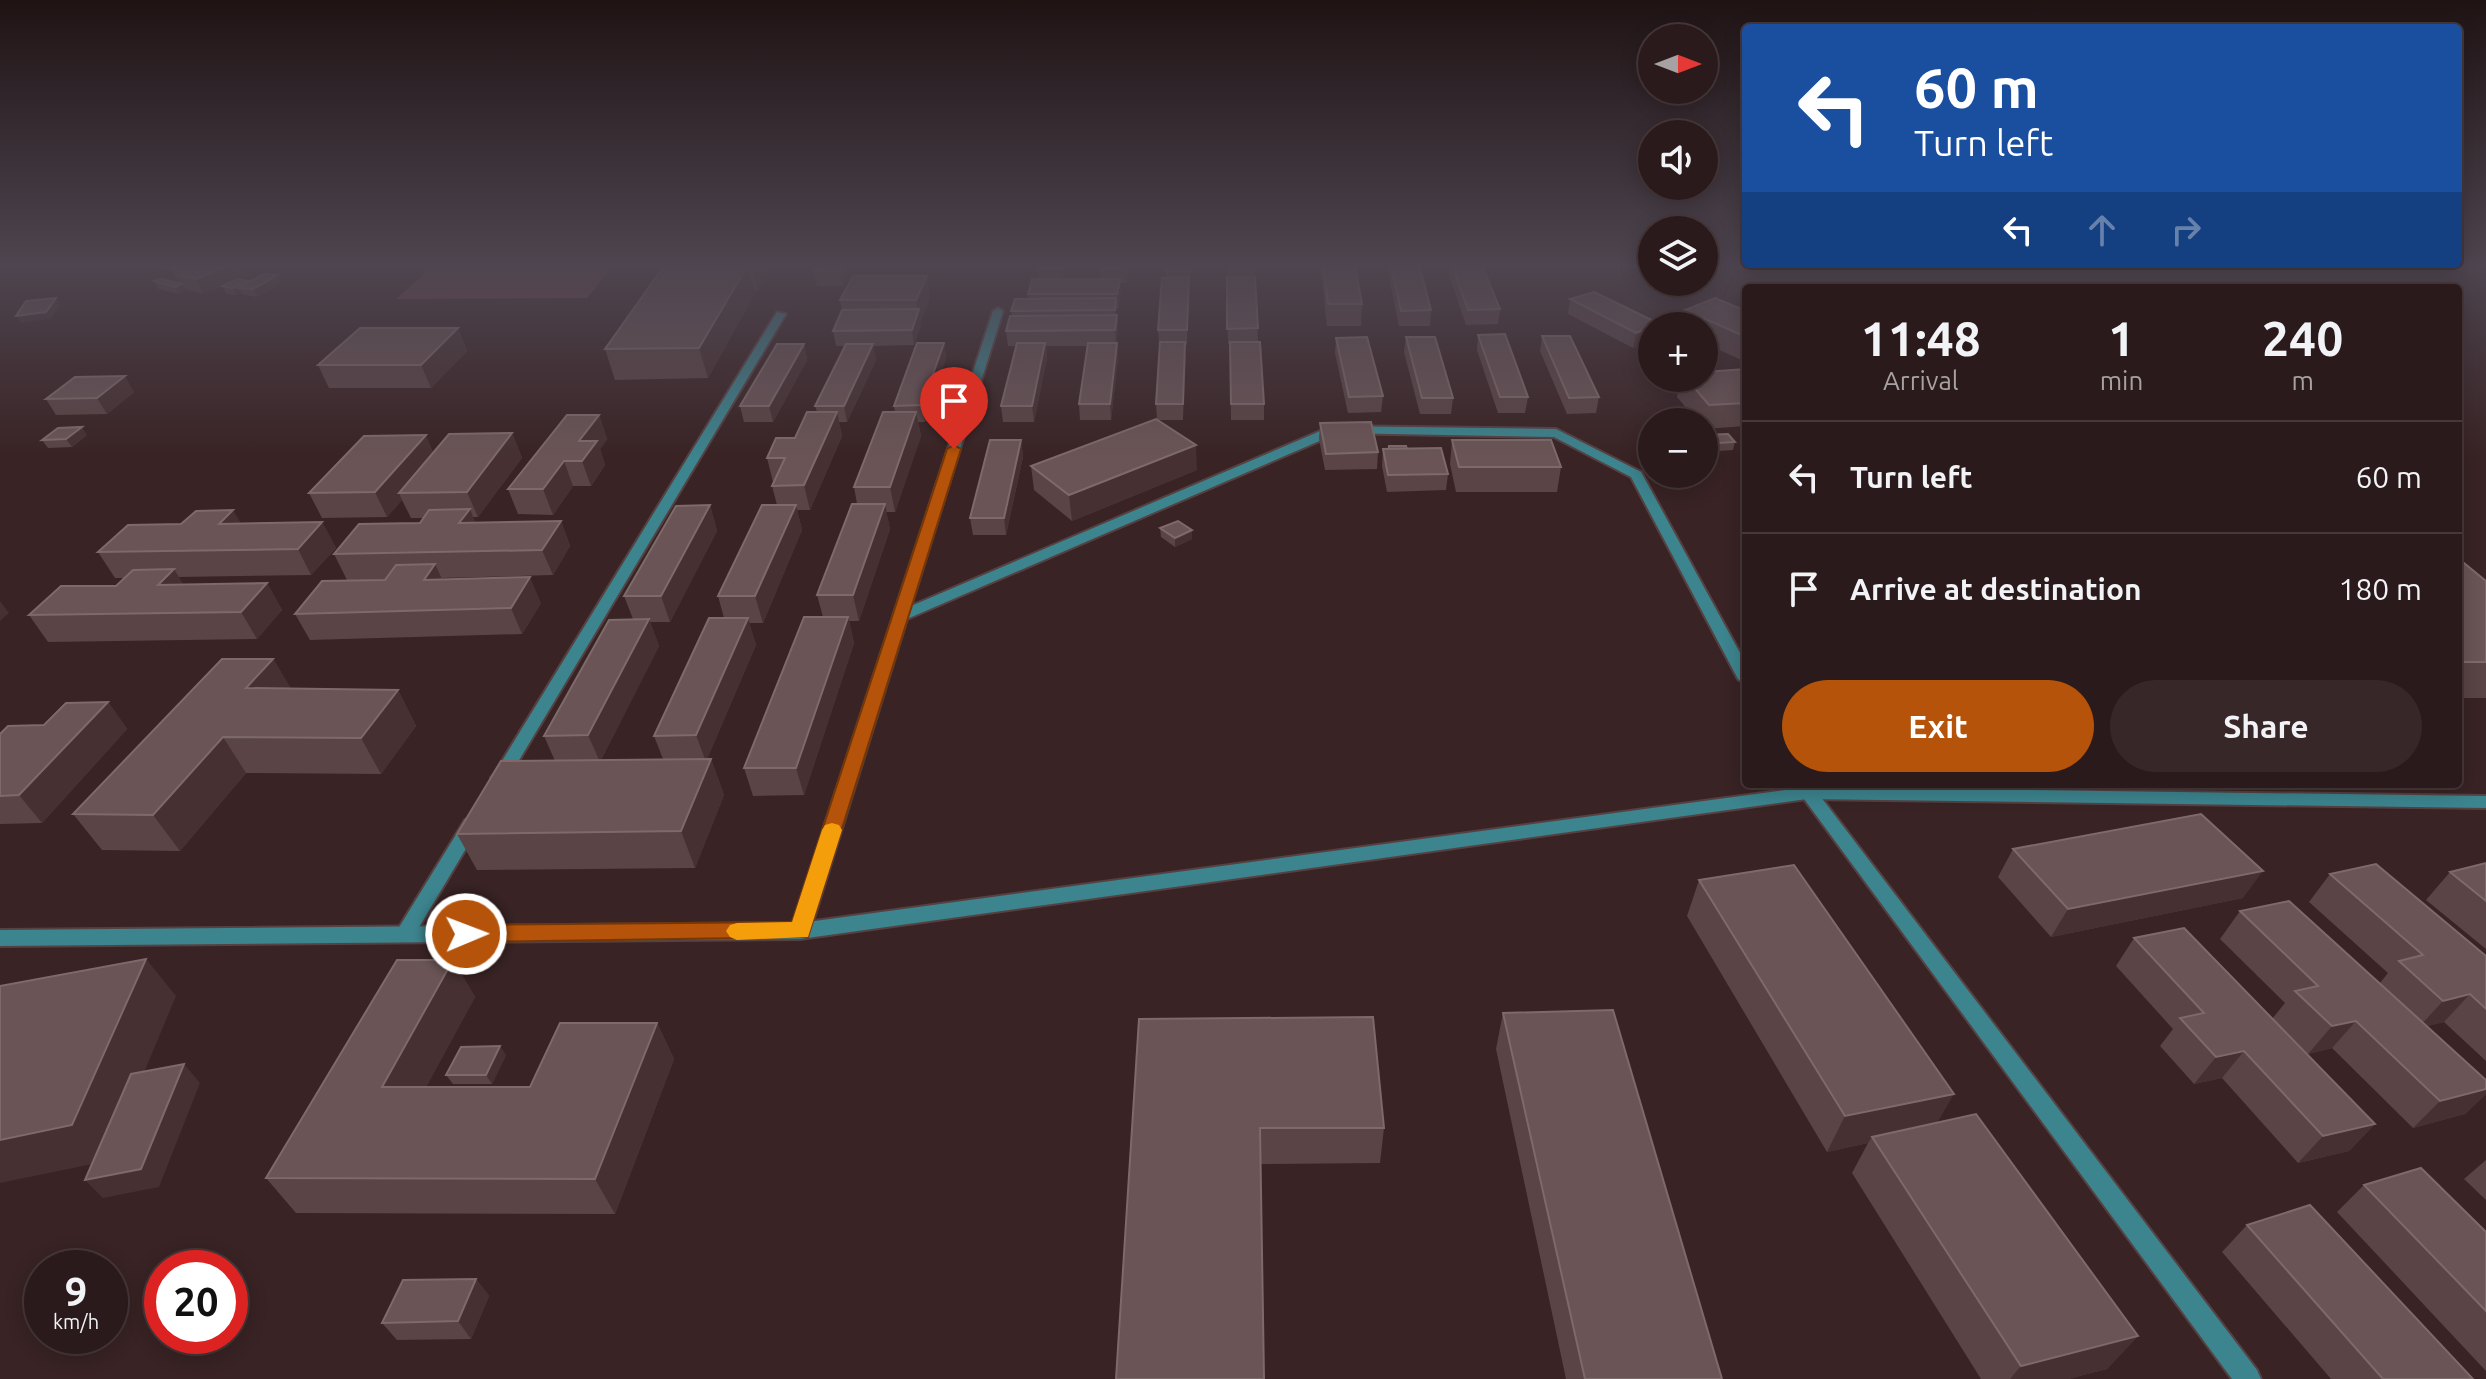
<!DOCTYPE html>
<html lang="en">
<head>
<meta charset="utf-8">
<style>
	:root { --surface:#2b1a1b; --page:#372728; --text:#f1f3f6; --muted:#a6a1a3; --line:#47383a; --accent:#b45309 }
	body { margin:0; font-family:Ubuntu,sans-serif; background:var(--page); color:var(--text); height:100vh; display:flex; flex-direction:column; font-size:30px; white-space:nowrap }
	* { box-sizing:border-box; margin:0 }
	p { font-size:26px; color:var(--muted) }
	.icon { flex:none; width:44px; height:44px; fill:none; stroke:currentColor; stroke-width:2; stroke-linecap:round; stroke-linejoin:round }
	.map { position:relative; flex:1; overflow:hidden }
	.panel { position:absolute; left:1742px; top:284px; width:720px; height:504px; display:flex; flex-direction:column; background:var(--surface); border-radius:8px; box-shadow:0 4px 20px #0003,0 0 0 2px var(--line) }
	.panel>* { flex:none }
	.banner { position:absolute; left:1742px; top:24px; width:720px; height:244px; border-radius:8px; box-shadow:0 4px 20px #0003,0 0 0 2px var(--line); background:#1a4fa0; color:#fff; overflow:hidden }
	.needle { width:52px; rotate:90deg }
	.fabs { position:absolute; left:1638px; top:24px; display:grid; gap:16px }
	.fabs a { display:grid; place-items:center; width:80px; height:80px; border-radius:50%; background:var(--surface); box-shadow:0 4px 20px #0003,0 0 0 2px var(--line); font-size:40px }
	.speed { position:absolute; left:24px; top:1250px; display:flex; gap:16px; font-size:40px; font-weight:700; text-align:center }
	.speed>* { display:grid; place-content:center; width:104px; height:104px; border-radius:50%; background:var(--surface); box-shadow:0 4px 20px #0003,0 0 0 2px var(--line); line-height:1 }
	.speed small { font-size:20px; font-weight:400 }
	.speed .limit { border:12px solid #d22; background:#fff; color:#111 }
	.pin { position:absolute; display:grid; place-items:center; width:68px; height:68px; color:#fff; margin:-82px -34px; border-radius:50% 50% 50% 0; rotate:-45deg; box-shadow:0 0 8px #0007 }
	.pin .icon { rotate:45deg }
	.me { position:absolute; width:88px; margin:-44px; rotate:89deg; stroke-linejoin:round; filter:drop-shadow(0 0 6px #0008) }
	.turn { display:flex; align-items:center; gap:28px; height:168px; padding:0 40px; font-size:36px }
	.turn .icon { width:104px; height:104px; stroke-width:2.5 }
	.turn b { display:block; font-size:56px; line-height:68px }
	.lanes { display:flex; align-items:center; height:76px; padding:0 40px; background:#0003; justify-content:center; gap:40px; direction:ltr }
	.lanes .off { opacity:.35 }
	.eta { display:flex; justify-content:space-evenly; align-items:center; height:136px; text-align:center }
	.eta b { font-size:48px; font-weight:700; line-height:56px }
	.primary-button { display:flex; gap:16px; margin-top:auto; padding:16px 40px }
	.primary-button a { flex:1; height:92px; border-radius:48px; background:var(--accent); color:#fff; font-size:32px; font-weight:700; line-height:92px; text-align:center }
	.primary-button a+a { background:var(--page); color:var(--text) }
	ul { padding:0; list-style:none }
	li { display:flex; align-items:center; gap:24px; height:112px; padding:0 40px; border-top:2px solid var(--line) }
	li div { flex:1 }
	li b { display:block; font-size:30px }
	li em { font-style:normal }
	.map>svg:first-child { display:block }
</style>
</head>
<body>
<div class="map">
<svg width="2486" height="1379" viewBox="0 0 2486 1379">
	<rect width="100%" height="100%" fill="#392324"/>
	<!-- green -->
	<polygon fill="#714245" points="434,265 614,265 587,298 396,299"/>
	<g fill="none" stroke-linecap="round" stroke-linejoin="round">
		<!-- service casing -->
		<g stroke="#564142" stroke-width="4">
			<polygon id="service" points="1807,787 2486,796 2486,808 1807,799 800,939 0,946 0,930 800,923"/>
		</g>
		<!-- minor casing -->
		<g stroke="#564142" stroke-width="4">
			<g id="minor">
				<polygon points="998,308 1003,311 911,606 1332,426 1556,429 1641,472 1746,664 1746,684 1738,679 1631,477 1554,437 1338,433 907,619 810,931 807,936 800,939 793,936 790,931 993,311"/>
				<polygon points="777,312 786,314 506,782 494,782 491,778 494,774"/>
				<polygon points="1793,784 1811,784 2257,1370 2261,1379 2232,1379"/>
				<polygon points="471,819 477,820 480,825 412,939 405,942 398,939 395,934 398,929 465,820"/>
			</g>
		</g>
		<!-- service -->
		<use href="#service" fill="#3c848e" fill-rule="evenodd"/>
		<!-- minor -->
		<use href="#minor" fill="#3c848e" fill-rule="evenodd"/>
	</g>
	<!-- wall -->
	<g fill="#5a4445">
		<polygon points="145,265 241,265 247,276 239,279 249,283 278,275 282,283 257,297 243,295 241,293 236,295 226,294 222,286 203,294 185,289 186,291 179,294 158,289 154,281 179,283 173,272"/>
		<polygon points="773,265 758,291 755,291 755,293 708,378 615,380 605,349 675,266"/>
		<polygon points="818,265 855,265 843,286 817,286 814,271"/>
		<polygon points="1039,265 1068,265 1064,279 1100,279 1100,265 1129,265 1126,283 1120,283 1121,294 1118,309 1117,309 1118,330 1116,343 1118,358 1111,420 1080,420 1079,404 1088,346 1046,346 1047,358 1034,422 1003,422 1001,406 1016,346 1008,346 1006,331 1012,316 1011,311 1029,299 1028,294 1039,279 1038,269"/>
		<polygon points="1149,265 1191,265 1190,284 1189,284 1187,345 1185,345 1183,420 1158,420 1197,470 1072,521 1034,490 1031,466 1157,419 1156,404 1160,345 1159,345 1158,330 1166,278 1166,267 1149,267"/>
		<polygon points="1227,265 1254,265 1258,342 1264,404 1264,420 1231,420 1230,344 1228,344"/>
		<polygon points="1320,265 1355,265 1362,304 1361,326 1327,326"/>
		<polygon points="1390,265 1428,265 1427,267 1420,265 1431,310 1430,326 1399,326 1389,278"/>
		<polygon points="1450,265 1482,265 1500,309 1498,324 1466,325 1449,275"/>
		<polygon points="930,298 921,320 921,324 914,345 873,346 876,360 847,422 839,422 842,436 810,510 797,510 802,530 763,623 749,623 756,645 707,759 711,759 724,795 695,868 477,870 457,834 555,761 544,736 633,619 624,596 710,505 717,531 670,622 650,622 659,646 601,760 663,759 654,736 724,618 718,596 777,505 772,486 773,482 767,458 795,438 817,412 815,406 845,346 836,346 833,331 842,310 840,300"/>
		<polygon points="1570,299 1660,324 1633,348 1568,314"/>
		<polygon points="1685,310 1746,311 1746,362 1704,343 1704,326 1681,326"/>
		<polygon points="458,328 467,351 431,388 329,388 318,365"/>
		<polygon points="1478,335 1528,397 1525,413 1498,413 1477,350"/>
		<polygon points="1542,336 1599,397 1596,413 1567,414 1540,351"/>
		<polygon points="1406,337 1453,398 1451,414 1420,414 1404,352"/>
		<polygon points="1336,338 1383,396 1381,412 1348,413 1335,353"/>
		<polygon points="944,343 946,358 925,422 918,422 921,436 895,512 886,512 890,529 859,621 849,621 854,643 804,795 753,796 744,768 823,617 817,595 857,504 854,487 895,412 894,406"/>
		<polygon points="804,344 807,360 773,422 744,422 740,406"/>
		<polygon points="1746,369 1746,426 1704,429 1704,422 1698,422 1677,397 1681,378 1704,378"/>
		<polygon points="134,392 107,414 56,415 46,399"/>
		<polygon points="599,415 607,439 600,449 605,465 591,486 573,486 553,515 518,514 508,489"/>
		<polygon points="1320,423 1378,452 1377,469 1325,470 1319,439"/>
		<polygon points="512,433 522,458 478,517 473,517 475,523 561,521 570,546 553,575 442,578 442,579 541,603 522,634 310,640 295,614 347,580 334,554 420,523 424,518 411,518 402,500 387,517 322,518 309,493 433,453"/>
		<polygon points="87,435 72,447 48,448 42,440"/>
		<polygon points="1704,435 1735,442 1733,450 1704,452"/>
		<polygon points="1021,440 1023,457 1006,535 973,535 970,518"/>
		<polygon points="1452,440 1561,467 1557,492 1456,492 1450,464"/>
		<polygon points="1389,446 1407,449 1448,474 1446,490 1387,492 1382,466 1383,449 1388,449"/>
		<polygon points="322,522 336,548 311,575 178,577 183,585 267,583 282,610 257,639 48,642 29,615 116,586 125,578 115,578 98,552 241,523"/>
		<polygon points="1160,528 1192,539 1175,547 1161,537"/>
		<polygon points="2458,563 2486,581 2486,698 2458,698"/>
		<polygon points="273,659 291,689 398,690 416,726 381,774 246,773 180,851 102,850 73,814"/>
		<polygon points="108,702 127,729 42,823 0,824 0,734 44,725"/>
		<polygon points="2013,849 2243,898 2051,937 1998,877"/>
		<polygon points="2486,863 2486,949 2426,900 2450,872"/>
		<polygon points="2330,874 2485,956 2486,955 2486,1061 2444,1022 2427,1026 2486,1080 2486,1094 2465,1114 2413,1128 2332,1048 2308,1054 2276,1022 2375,1124 2349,1151 2298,1163 2222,1078 2194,1084 2160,1046 2173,1029 2116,966 2134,938 2272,1019 2285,1003 2220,939 2240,911 2380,983 2388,973 2309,902"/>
		<polygon points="1699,880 1938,1122 2138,1336 2107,1369 2068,1379 1981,1379 1852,1173 1868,1143 1827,1152 1687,916"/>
		<polygon points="453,960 475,997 426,1087 530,1087 657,1023 674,1059 615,1214 296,1213 266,1178"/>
		<polygon points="1503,1013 1722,1379 1566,1379 1496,1049"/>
		<polygon points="1139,1019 1384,1128 1380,1163 1260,1164"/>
		<polygon points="506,1055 492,1084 453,1084 446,1075"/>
		<polygon points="2486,1160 2486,1200 2464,1179"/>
		<polygon points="2364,1185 2486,1232 2486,1371 2337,1212"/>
		<polygon points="2247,1225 2473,1379 2331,1379 2222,1252"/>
		<polygon points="476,1279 489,1296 471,1339 397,1340 382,1323"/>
	</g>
	<!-- shaded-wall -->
	<g fill="#463031">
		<polygon points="232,265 241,265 247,276 203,294 196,279"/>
		<polygon points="748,265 755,293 708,378 699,348"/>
		<polygon points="756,265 773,265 758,291 753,270"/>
		<polygon points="844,265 855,265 843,286 840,271"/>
		<polygon points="1063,265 1068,265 1063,284 1062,269"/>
		<polygon points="1126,265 1129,265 1126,283 1125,269"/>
		<polygon points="278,275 282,283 257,297 253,289"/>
		<polygon points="927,276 930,298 921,320 921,324 914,345 912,330 918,311 916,300"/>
		<polygon points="1120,279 1121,294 1118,309 1117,294"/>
		<polygon points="248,281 251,288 239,288 241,293 236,295 233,288"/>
		<polygon points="182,284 186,291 179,294 175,287"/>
		<polygon points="56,298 60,305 51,319 21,323 16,316"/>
		<polygon points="1116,298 1117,313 1116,325 1115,310"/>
		<polygon points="1117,315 1118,330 1116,345 1115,330"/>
		<polygon points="1652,327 1652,341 1633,348 1636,333"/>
		<polygon points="458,328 467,351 431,388 421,365"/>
		<polygon points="1185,342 1186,357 1183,420 1183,404"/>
		<polygon points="944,343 946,358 925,422 922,405"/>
		<polygon points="1045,343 1047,358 1034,422 1032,406"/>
		<polygon points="1117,343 1118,358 1111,420 1110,404"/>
		<polygon points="804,344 807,360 773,422 769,406"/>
		<polygon points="873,344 876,360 847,422 844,406"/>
		<polygon points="125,376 134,392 107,414 97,398"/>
		<polygon points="837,412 842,436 810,510 804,485"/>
		<polygon points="916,412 921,436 895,512 890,487"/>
		<polygon points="599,415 607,439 600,449 605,465 591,486 582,461 579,441"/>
		<polygon points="82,427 87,435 72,447 66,439"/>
		<polygon points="512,433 522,458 478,517 467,492"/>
		<polygon points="426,435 436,459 399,493 402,500 387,517 375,492"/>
		<polygon points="1021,440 1023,457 1006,535 1004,518"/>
		<polygon points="1196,445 1197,470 1072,521 1069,495"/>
		<polygon points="564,461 573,486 553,515 543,489"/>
		<polygon points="885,504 890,529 859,621 853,595"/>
		<polygon points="710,505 717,531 670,622 661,596"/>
		<polygon points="796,505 802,530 763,623 755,596"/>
		<polygon points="470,509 480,535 459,523"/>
		<polygon points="233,510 248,535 219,524"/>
		<polygon points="561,521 570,546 553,575 542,550"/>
		<polygon points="322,522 336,548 311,575 298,549"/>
		<polygon points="1192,530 1192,539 1175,547 1175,538"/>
		<polygon points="435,564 447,590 424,580"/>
		<polygon points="174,569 190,595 158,585"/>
		<polygon points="530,577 541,603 522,634 511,608"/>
		<polygon points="267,583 282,610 257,639 241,612"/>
		<polygon points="0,601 9,613 0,621"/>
		<polygon points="848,617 854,643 804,795 796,768"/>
		<polygon points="748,618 756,645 706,762 696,735"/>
		<polygon points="649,619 659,646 600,762 588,735"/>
		<polygon points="273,659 294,694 246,688"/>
		<polygon points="398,690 416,726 381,774 361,738"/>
		<polygon points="108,702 127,729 42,823 19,795"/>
		<polygon points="223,737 246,773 180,851 153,815"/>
		<polygon points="711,759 724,795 695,868 681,831"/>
		<polygon points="2263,871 2243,898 2051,937 2068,909"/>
		<polygon points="146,959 176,996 107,1161 0,1183 0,1140"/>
		<polygon points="453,960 475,997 407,1122 382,1087"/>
		<polygon points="2470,994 2444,1022 2417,1029 2443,1001"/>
		<polygon points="2356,1021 2332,1048 2308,1054 2332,1026"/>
		<polygon points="657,1023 674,1059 615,1214 595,1179"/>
		<polygon points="500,1046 506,1055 492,1084 486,1075"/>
		<polygon points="2244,1051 2222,1078 2194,1084 2216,1057"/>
		<polygon points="184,1064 200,1083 159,1187 103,1198 85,1180"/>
		<polygon points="2486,1089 2486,1094 2465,1114 2413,1128 2440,1101"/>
		<polygon points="1954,1094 1933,1130 1872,1137 1868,1143 1827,1152 1845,1116"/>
		<polygon points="2375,1124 2349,1151 2298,1163 2323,1136"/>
		<polygon points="476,1279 489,1296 471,1339 458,1321"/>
		<polygon points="2138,1336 2107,1369 2068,1379 2010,1379 2021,1366"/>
	</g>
	<!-- building -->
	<g fill="#6a5455" stroke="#7e6a6a" stroke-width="2">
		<polygon points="184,265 232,265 196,279 177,275 184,272 172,269"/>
		<polygon points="676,265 728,265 675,266"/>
		<polygon points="748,265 699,348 605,349 664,266"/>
		<polygon points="748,265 756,265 753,270 750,270"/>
		<polygon points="818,265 844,265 840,271 814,271"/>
		<polygon points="1039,265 1063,265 1062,269 1038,269"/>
		<polygon points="1100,265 1126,265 1125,269 1100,269"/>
		<rect x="1166" y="265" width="24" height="5"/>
		<polygon points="1323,265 1355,265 1362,304 1328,304"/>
		<polygon points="1391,265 1419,265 1431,310 1401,311"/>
		<polygon points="1452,265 1482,265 1500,309 1468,310"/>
		<polygon points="264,274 278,275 253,289 239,288"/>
		<polygon points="853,276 927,276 916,300 840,300"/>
		<polygon points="1189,277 1187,330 1158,330 1162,278"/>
		<polygon points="1227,277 1255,277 1258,328 1227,329"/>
		<polygon points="161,279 182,284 175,287 154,281"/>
		<polygon points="237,279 248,281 233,288 222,286"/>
		<polygon points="1032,279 1120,279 1117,294 1028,294"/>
		<polygon points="1594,292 1660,324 1652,326 1652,327 1636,333 1570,299"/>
		<polygon points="56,298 46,312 16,316 26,301"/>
		<polygon points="1116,298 1115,310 1011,311 1015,299"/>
		<polygon points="1715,298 1746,311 1746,337 1685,310"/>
		<polygon points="919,309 912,330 833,331 842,310"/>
		<polygon points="1117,315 1115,330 1006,331 1010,316"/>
		<polygon points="360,328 458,328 421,365 318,365"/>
		<polygon points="1505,334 1528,397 1500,397 1478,335"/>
		<polygon points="1542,336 1570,336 1599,397 1569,398"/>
		<polygon points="1367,337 1383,396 1349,397 1336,338"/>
		<polygon points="1406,337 1435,337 1453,398 1422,398"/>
		<polygon points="1160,342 1185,342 1183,404 1156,404"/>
		<polygon points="1230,342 1260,342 1264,404 1231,404"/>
		<polygon points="917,343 944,343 922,405 894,406"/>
		<polygon points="1017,343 1045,343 1032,406 1001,406"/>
		<polygon points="1088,343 1117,343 1110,404 1079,404"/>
		<polygon points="777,344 804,344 769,406 740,406"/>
		<polygon points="846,344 873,344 844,406 815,406"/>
		<polygon points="1746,369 1746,403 1709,405 1686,378 1704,378 1704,372"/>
		<polygon points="125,376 97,398 46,399 75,377"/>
		<polygon points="807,412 837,412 804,485 772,486 785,458 767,458 776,438 795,438"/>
		<polygon points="883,412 916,412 890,487 854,487"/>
		<polygon points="567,415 599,415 579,441 597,441 582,461 564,461 543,489 508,489"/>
		<polygon points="1156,419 1196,445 1069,495 1031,466"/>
		<polygon points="1371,422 1378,452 1326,454 1320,423"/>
		<polygon points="82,427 66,439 42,440 58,428"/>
		<polygon points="512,433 467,492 399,493 449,434"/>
		<polygon points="1728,434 1735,442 1704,444 1704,435"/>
		<polygon points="426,435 375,492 309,493 364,436"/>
		<polygon points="990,440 1021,440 1004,518 970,518"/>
		<polygon points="1452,440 1551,440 1561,467 1459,467"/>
		<polygon points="1389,446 1406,446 1407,449 1389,449"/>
		<polygon points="1441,448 1448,474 1388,475 1383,449"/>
		<polygon points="852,504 885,504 853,595 817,595"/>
		<polygon points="710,505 661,596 624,596 676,506"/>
		<polygon points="762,505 796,505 755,596 718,596"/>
		<polygon points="470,509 459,523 561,521 542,550 334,554 359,524 420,523 429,510"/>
		<polygon points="233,510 219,524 322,522 298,549 98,552 128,525 181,524 196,511"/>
		<polygon points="1178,521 1192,530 1175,538 1160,528"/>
		<polygon points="2458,563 2464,563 2486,581 2486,662 2458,662"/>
		<polygon points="435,564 424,580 530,577 511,608 295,614 322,581 385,580 396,565"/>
		<polygon points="174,569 158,585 267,583 241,612 29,615 61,586 116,586 133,570"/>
		<polygon points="804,617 848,617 796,768 744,768"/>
		<polygon points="709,618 748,618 696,735 654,736"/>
		<polygon points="649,619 588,735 544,736 609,620"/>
		<polygon points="222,659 273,659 246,688 398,690 361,738 223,737 153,815 73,814"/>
		<polygon points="108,702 19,795 0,796 0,734 8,726 44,725 66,703"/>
		<polygon points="711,759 681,831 457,834 501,761"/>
		<polygon points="2201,814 2263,871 2068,909 2013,849"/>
		<polygon points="2486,863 2486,901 2450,872"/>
		<polygon points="2376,864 2486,956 2486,1009 2470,994 2443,1001 2399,961 2423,955 2330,874"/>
		<polygon points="1794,865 1954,1094 1845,1116 1699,880"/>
		<polygon points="2289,901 2486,1080 2486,1089 2440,1101 2356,1021 2332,1026 2295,991 2318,986 2240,911"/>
		<polygon points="2184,928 2375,1124 2323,1136 2244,1051 2216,1057 2180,1018 2204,1013 2134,938"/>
		<polygon points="146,959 72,1125 0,1140 0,986"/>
		<polygon points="397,960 453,960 382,1087 530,1087 560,1023 657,1023 595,1179 266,1178"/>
		<polygon points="1613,1010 1722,1379 1585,1379 1503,1013"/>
		<polygon points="1373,1017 1384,1128 1260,1128 1264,1379 1116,1379 1139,1019"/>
		<polygon points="500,1046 486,1075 446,1075 461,1047"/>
		<polygon points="184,1064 141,1169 85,1180 131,1074"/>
		<polygon points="1976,1114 2138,1336 2021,1366 1872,1137"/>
		<polygon points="2421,1168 2486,1232 2486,1311 2364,1185"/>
		<polygon points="2310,1205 2473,1379 2383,1379 2247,1225"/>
		<polygon points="476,1279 458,1321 382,1323 403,1280"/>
	</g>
	<!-- sky -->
	<linearGradient id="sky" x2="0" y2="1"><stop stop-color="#1f1314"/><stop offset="0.58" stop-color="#4e4550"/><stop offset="1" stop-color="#4e4550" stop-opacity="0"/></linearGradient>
	<rect width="2486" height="458" fill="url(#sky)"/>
	<!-- route -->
	<polygon fill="#b45309" stroke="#753606" stroke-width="2" points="954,445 961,449 808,937 466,942 458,940 455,934 458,928 466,925 792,922 947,449"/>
	<!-- slow -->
	<polygon fill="#f59e0b" points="832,823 839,825 842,830 808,937 737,940 730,937 726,931 730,925 737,923 792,922 822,830 825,825"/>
</svg>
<div class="fabs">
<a><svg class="needle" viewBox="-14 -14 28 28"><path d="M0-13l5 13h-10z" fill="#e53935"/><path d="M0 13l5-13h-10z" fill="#a6a1a3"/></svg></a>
<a><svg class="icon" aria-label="sound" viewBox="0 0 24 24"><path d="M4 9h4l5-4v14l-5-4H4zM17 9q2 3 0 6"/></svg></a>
<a><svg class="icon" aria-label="layers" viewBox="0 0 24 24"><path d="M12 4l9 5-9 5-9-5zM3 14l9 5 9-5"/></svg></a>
<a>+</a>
<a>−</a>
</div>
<div class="speed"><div>9<small>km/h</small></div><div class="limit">20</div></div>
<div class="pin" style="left:954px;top:449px;background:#d93025"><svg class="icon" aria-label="arrive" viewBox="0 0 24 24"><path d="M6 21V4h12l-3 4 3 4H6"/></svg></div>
<svg class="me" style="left:466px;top:934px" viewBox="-20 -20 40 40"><circle r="17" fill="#b45309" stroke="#fff" stroke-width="3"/><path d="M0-11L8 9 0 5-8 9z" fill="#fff"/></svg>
<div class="banner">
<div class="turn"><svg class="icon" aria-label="left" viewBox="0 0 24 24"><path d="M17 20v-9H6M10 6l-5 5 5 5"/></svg><div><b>60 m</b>Turn left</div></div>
<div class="lanes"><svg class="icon" aria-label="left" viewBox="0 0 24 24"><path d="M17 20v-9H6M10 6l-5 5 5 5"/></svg><svg class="icon off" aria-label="ahead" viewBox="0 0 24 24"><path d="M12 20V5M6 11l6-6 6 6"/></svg><svg class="icon off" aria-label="right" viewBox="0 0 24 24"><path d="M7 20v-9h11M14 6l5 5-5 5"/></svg></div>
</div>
<section class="panel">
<div class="eta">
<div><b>11:48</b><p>Arrival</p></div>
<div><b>1</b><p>min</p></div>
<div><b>240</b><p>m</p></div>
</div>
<ul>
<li><svg class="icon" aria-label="left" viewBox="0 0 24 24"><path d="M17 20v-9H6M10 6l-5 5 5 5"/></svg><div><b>Turn left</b></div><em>60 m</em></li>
<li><svg class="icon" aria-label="arrive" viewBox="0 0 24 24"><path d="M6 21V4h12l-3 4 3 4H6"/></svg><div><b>Arrive at destination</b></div><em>180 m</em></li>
</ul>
<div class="primary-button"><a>Exit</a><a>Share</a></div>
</section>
</div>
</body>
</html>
